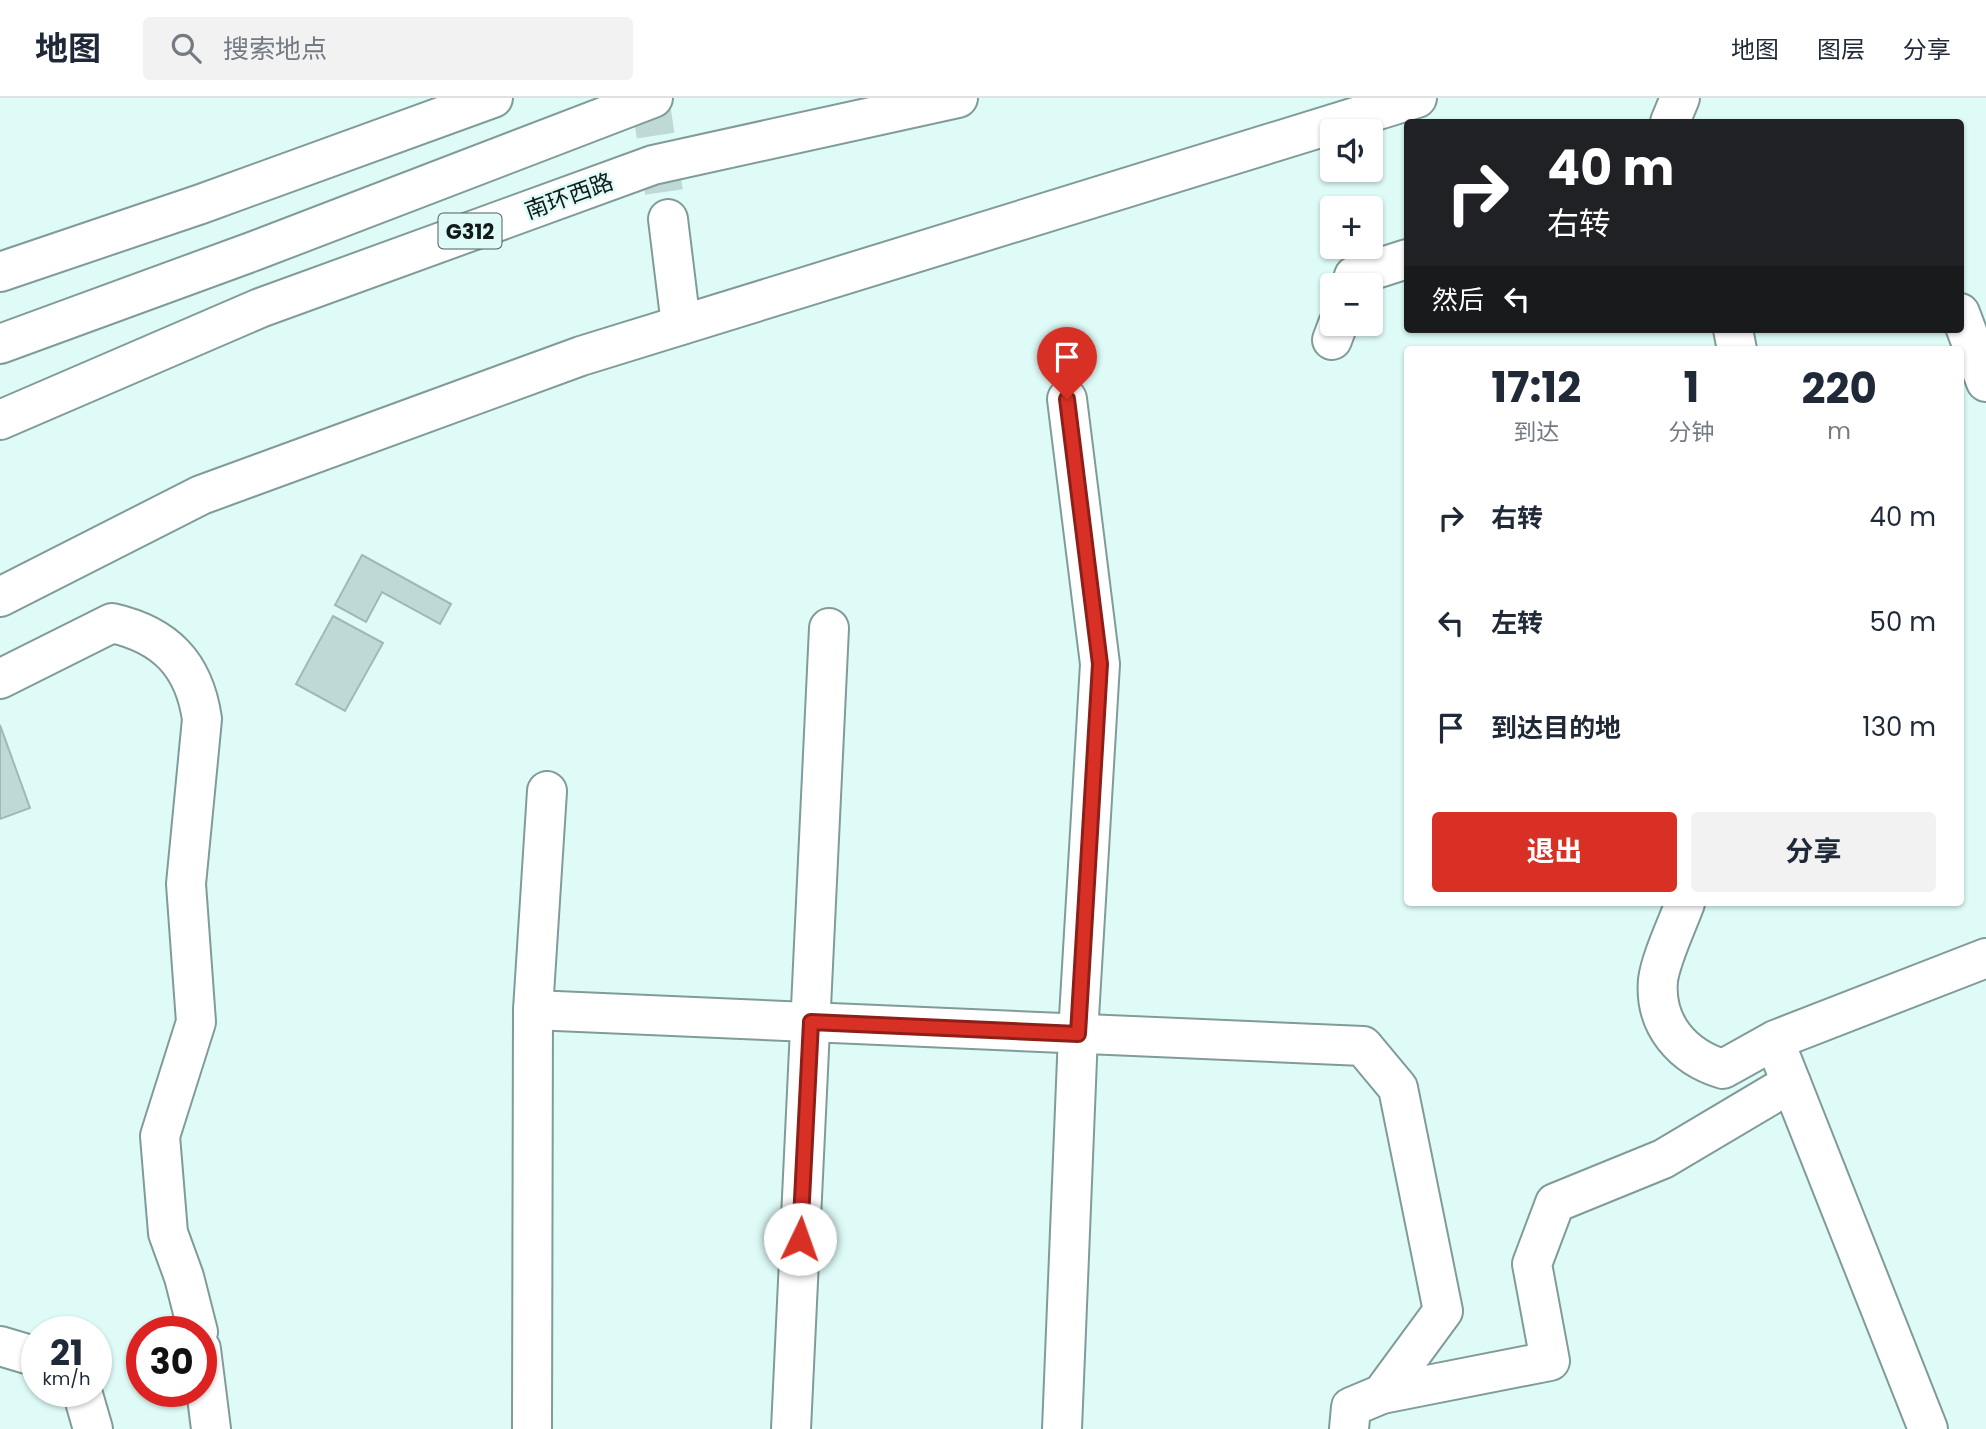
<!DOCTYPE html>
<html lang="zh">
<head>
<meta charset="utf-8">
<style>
	:root { --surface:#fff; --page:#f2f2f3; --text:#1f2937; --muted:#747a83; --line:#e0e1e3; --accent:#d93025 }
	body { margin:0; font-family:Poppins,"Noto Sans SC",sans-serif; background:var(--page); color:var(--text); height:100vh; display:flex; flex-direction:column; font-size:26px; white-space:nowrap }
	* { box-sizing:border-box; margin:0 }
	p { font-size:23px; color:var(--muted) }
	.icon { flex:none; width:38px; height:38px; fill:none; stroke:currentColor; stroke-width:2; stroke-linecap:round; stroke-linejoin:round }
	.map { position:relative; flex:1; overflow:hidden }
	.panel { position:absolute; left:1404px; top:248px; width:560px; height:560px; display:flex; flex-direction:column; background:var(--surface); border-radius:7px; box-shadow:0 2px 5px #0004 }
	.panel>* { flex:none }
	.top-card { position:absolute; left:1404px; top:21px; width:560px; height:214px; border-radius:7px; box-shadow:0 2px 5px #0004; background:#202124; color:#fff; overflow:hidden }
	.fabs { position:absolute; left:1320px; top:21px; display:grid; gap:14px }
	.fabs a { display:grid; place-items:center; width:63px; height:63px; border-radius:7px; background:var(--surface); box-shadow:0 2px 5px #0004; font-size:35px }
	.speed { position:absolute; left:21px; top:1218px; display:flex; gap:14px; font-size:35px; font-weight:700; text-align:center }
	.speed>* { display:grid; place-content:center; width:91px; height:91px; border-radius:50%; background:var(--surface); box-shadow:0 2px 5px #0004; line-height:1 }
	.speed small { font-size:18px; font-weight:400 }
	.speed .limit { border:10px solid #d22; background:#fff; color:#111 }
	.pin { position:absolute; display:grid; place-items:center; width:60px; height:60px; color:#fff; margin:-72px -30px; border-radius:50% 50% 50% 0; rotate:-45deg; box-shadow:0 0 7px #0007 }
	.pin .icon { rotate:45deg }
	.me { position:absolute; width:77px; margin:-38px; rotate:3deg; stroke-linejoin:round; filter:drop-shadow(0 0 5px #0008) }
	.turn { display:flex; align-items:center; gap:24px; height:147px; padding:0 28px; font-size:32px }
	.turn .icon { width:91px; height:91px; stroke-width:2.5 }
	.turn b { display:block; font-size:49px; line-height:60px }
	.then { display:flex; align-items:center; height:66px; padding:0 28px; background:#0003; gap:14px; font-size:26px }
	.eta { display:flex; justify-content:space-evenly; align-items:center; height:119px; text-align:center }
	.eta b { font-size:42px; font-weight:700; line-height:49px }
	.primary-button { display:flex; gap:14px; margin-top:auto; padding:14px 28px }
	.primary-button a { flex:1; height:80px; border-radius:7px; background:var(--accent); color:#fff; font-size:28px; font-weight:700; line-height:80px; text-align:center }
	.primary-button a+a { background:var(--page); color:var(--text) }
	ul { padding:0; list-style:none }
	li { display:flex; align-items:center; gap:21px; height:105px; padding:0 28px }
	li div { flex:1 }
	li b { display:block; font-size:26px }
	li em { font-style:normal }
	header { display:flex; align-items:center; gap:42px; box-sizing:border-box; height:98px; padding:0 35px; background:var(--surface); border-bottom:2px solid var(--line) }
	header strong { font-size:33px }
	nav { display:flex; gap:38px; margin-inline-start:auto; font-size:24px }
	.search { width:490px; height:63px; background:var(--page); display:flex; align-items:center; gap:18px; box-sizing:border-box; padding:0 24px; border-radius:7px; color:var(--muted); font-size:26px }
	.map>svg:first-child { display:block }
</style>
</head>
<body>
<header>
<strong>地图</strong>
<div class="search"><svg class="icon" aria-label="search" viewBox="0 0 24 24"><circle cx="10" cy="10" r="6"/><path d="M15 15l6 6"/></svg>搜索地点</div>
<nav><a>地图</a><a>图层</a><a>分享</a></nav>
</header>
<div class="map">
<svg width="1986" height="1331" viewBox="0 0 1986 1331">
	<rect width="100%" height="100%" fill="#defbf8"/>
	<!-- building -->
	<g fill="#bedad7" stroke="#9eb9b7" stroke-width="2">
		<polygon points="362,457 451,506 440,526 382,494 366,524 335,507"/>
		<polygon points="333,518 383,545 345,613 296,586"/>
		<polygon points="0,627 30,710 0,721"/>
	</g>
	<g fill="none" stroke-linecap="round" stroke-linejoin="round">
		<!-- minor-tunnel -->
		<polyline stroke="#bfd9d7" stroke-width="38" stroke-dasharray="38 19" stroke-linecap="butt" points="650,0 668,121"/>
		<!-- minor casing -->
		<g stroke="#809b98" stroke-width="42">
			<g id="minor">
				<polyline points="1670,24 1680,0"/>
				<polyline points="668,121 681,227"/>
				<polyline points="0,174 201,106 493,0"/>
				<polyline points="1351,187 1354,178 1407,161"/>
				<polyline points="1960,215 1986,284"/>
				<polyline points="1733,231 1737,252"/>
				<polyline points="1332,242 1338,226"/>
				<polyline points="0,499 201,397 581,258 1417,0"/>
				<path d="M0 581 112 525C165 537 194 566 202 621L186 786 196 924 160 1038 168 1135 184 1179 198 1234"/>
				<path d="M1685 805C1677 827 1661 860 1658 882 1654 927 1683 959 1723 971L1775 942 1986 860"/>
				<polyline points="533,912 1363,948 1398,990 1443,1213 1382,1296 1351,1309 1349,1331"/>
				<polyline points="1782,962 1928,1331"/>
				<polyline points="0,1248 37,1259"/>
				<polyline points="201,1251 211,1331"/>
				<polyline points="82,1293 93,1331"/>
				<polyline points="1382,1296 1550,1263 1532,1166 1555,1105 1663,1061 1791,985"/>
				<polyline points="532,1331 533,912 547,693"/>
				<polyline points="791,1331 829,530"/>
				<polyline points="1062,1331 1078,936 1100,566 1067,301"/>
			</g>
		</g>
		<!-- highway casing -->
		<g stroke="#809b98" stroke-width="42">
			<g id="highway">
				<polyline points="0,246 254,153 653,0"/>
				<polyline points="0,322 260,210 653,67 958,0"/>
			</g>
		</g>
		<!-- minor -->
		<use href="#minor" stroke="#fff" stroke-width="38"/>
		<!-- highway -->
		<use href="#highway" stroke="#fff" stroke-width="38"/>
	</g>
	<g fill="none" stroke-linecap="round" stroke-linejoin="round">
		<!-- route casing -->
		<g stroke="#8d1f18" stroke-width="18">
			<polyline id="route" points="800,1141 811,924 1078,936 1100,566 1067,301"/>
		</g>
		<!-- route -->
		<use href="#route" stroke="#d93025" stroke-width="12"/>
	</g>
	<g text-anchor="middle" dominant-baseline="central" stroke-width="5" stroke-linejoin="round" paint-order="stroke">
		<!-- shield labels -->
		<rect fill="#defbf8" stroke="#4e5e5d" stroke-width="2" x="438.5" y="115.5" width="63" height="35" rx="5"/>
		<g font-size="21" font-weight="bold" fill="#111b1a">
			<text x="470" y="133">G312</text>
		</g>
		<!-- street labels -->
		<g font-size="23" fill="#111b1a" stroke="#defbf8">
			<text transform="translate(569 98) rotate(-20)">南环西路</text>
		</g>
	</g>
</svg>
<div class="fabs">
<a><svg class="icon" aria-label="sound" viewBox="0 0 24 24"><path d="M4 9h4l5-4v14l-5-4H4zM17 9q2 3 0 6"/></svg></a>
<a>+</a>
<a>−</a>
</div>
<div class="speed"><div>21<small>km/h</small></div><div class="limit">30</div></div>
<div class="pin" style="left:1067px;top:301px;background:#d93025"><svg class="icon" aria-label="arrive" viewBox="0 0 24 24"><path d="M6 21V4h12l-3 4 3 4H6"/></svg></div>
<svg class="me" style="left:800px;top:1141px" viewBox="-20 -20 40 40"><circle r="19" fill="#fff"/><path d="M0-13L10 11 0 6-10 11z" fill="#d93025"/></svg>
<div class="top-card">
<div class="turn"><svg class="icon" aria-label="right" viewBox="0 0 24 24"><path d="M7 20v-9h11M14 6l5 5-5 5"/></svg><div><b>40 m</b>右转</div></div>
<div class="then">然后<svg class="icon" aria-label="left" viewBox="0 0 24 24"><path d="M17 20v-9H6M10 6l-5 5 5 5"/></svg></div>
</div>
<section class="panel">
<div class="eta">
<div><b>17:12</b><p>到达</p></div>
<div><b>1</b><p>分钟</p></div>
<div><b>220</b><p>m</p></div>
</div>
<ul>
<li><svg class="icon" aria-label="right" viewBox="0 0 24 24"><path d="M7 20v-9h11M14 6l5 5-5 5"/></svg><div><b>右转</b></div><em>40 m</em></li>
<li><svg class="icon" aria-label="left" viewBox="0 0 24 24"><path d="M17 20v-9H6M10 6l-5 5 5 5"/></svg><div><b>左转</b></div><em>50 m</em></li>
<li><svg class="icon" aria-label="arrive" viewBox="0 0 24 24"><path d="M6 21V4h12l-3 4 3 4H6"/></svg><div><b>到达目的地</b></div><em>130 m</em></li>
</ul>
<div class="primary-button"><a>退出</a><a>分享</a></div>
</section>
</div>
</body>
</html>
